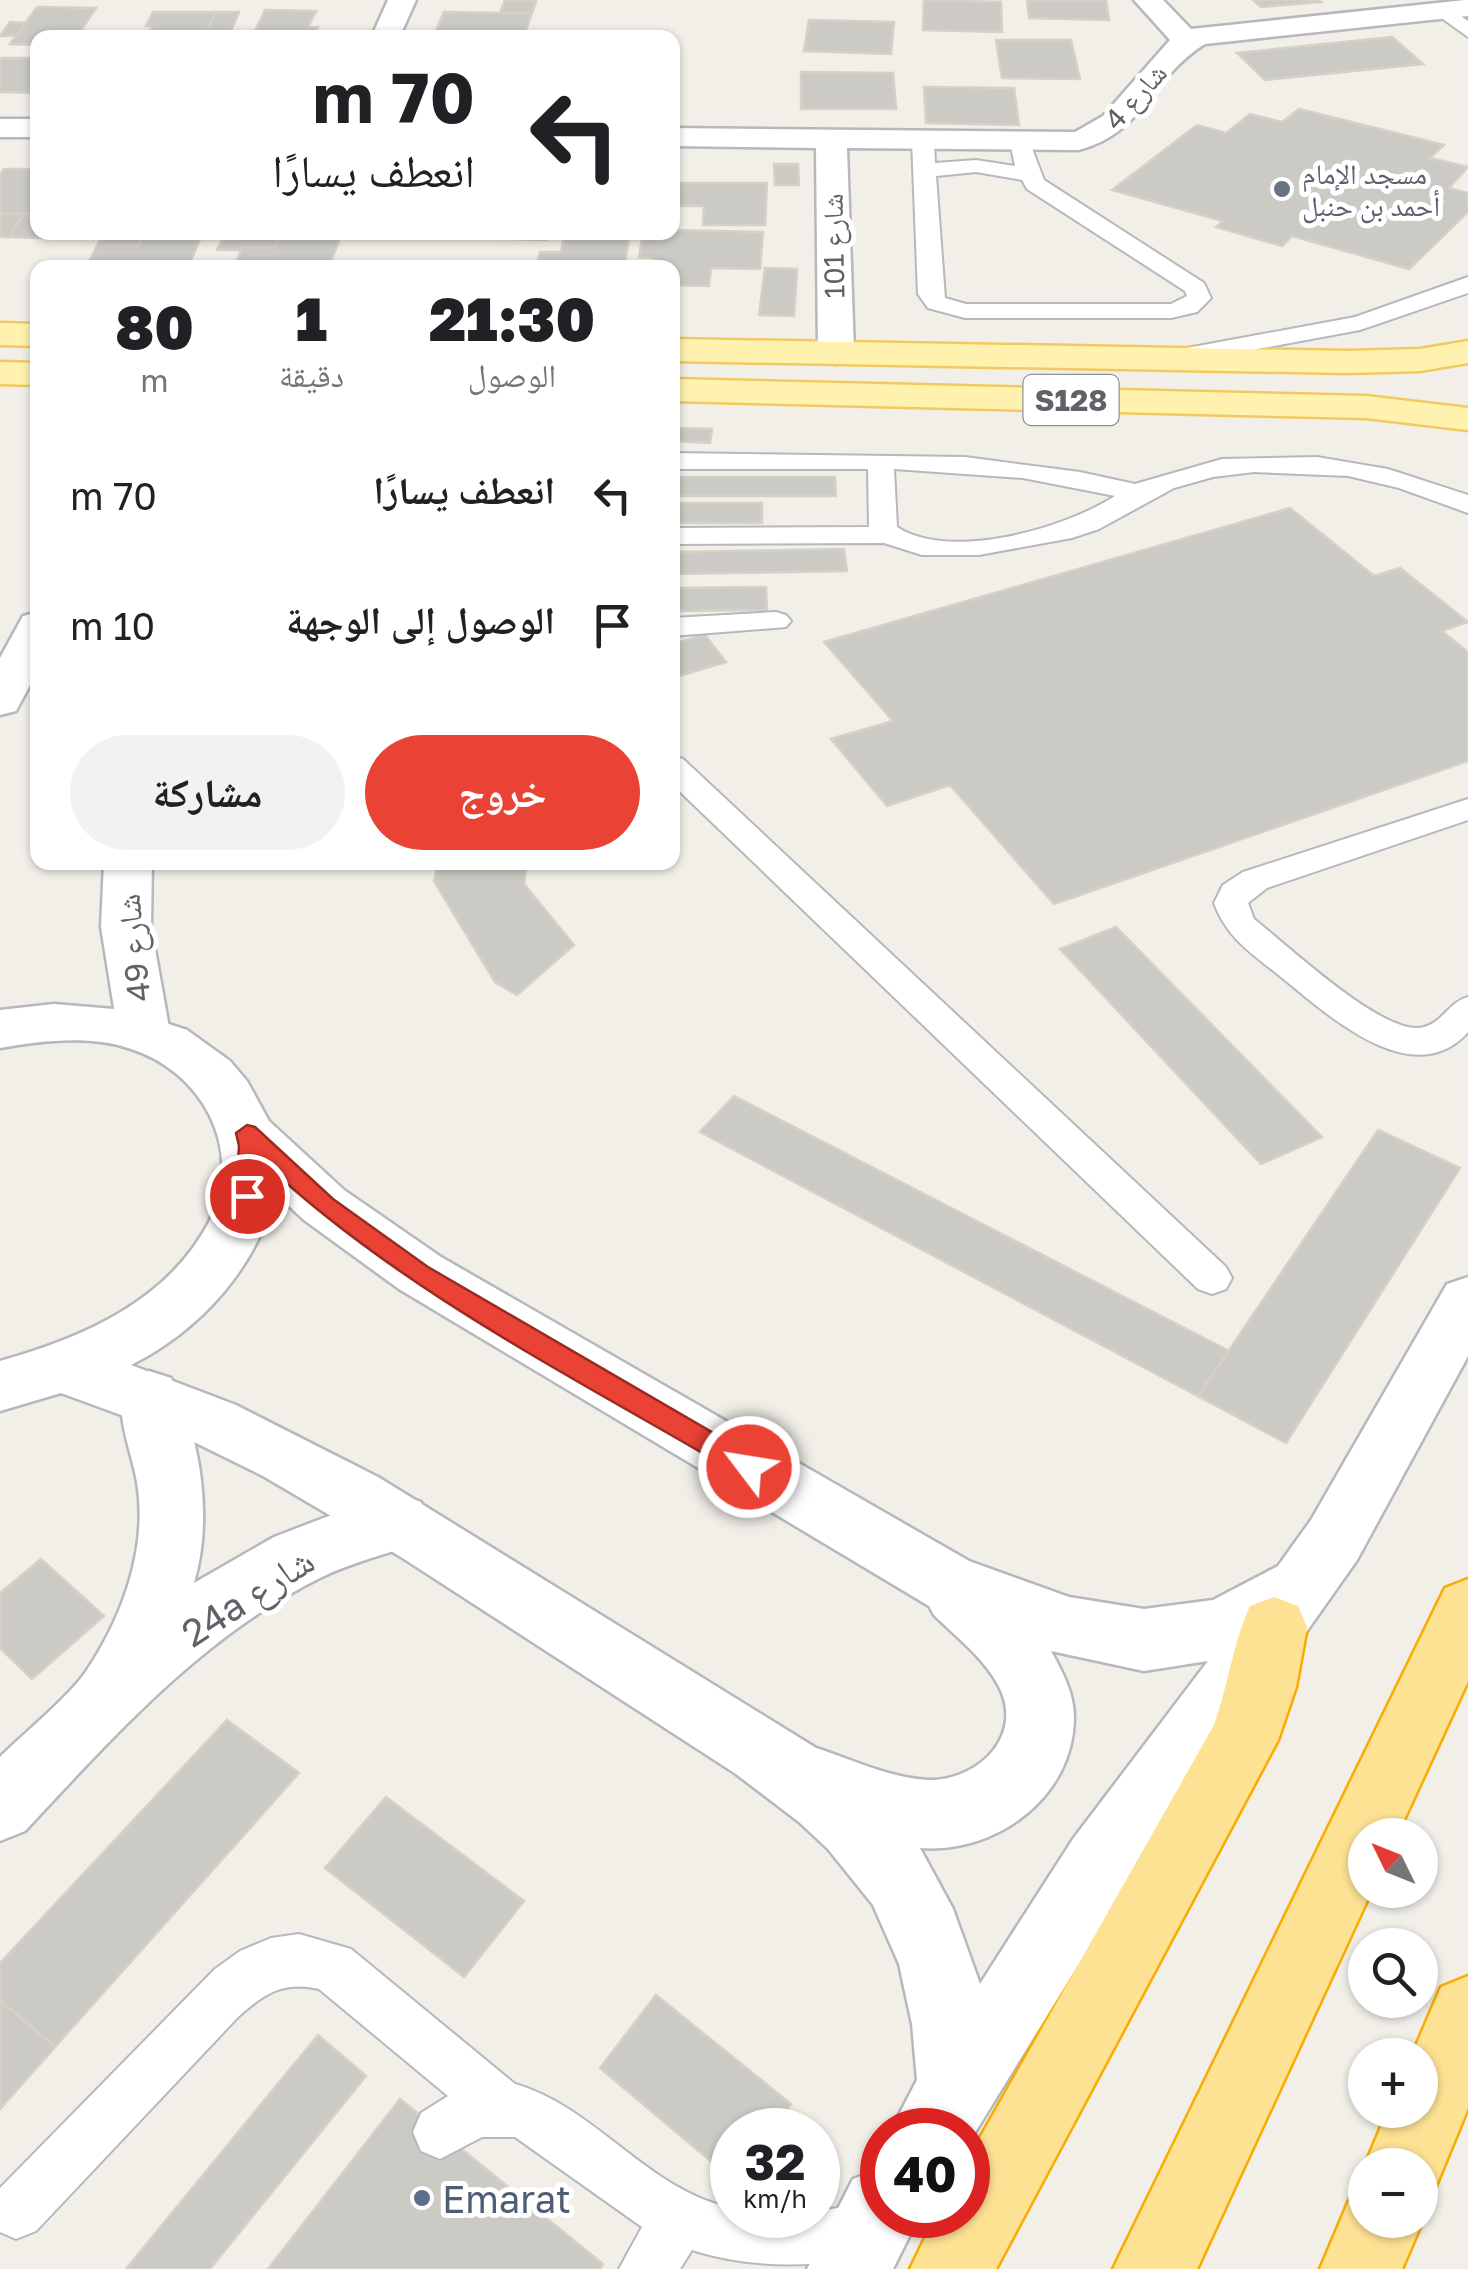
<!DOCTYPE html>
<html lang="ar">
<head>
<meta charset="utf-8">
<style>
	:root { --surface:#fff; --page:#f2f2f2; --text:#202124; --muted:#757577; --accent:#ea4335 }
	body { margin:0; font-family:"Golos Text","Noto Naskh Arabic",sans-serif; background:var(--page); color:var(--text); direction:rtl; height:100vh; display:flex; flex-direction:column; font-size:38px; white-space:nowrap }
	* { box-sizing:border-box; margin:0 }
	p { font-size:32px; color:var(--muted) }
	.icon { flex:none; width:55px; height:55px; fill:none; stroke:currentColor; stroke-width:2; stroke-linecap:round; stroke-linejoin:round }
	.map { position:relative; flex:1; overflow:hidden; direction:ltr }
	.sheet { position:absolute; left:30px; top:260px; width:650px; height:610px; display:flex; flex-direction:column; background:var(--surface); border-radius:20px; box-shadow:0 2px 8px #0004; direction:rtl }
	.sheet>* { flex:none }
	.banner { position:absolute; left:30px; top:30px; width:650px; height:210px; border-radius:20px; box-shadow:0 2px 8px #0004; direction:rtl; background:#fff; color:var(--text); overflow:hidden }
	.needle { width:65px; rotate:313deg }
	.buttons { position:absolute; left:1348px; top:1818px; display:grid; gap:20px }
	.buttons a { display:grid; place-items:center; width:90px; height:90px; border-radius:50%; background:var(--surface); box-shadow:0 2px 8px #0004; font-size:50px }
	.speed { position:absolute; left:710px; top:2108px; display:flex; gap:20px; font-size:50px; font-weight:700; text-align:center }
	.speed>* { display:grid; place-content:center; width:130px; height:130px; border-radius:50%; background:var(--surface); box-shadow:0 2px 8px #0004; line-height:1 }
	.speed small { font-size:25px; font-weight:400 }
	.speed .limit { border:15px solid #d22; background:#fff; color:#111 }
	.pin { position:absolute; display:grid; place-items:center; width:85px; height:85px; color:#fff; margin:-42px; border:5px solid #fff; border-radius:50%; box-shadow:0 2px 10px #0007 }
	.me { position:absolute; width:110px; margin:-55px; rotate:301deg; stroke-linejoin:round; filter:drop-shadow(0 0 8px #0008) }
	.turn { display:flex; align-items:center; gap:35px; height:210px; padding:0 40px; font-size:45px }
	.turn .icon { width:130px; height:130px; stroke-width:2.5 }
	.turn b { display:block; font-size:70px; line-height:85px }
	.eta { display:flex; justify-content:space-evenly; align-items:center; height:170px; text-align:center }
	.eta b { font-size:60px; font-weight:800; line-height:70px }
	.button { display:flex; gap:20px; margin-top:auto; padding:20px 40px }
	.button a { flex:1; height:115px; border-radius:60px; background:var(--accent); color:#fff; font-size:40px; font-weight:800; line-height:115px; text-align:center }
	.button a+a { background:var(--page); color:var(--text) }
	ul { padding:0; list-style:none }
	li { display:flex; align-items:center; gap:30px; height:130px; padding:0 40px }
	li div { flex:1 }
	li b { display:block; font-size:38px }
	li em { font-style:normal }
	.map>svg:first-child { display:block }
</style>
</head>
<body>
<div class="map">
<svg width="1468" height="2269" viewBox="0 0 1468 2269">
	<rect width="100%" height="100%" fill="#f1efe8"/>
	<!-- building -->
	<g fill="#cccac5" stroke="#d6d1c6" stroke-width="2.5">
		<polygon points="505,0 536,1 532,13 500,13"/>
		<polygon points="924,0 1001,2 1002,32 923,30"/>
		<polygon points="1027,0 1106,0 1109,20 1029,18"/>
		<polygon points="1253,0 1319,0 1321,2 1261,7"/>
		<polygon points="37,7 96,8 76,38 38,38 38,45 10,44"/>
		<polygon points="265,10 316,11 308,27 318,27 313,38 252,38"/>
		<polygon points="153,12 216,12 204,38 146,38 152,26 146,26"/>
		<polygon points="216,12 239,12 228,38 204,38"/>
		<polygon points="444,12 500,13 532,13 523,38 433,38"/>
		<polygon points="809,20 894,22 891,54 804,51"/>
		<polygon points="10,22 26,23 17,36 0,36"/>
		<polygon points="1392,37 1423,64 1265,80 1237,53"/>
		<polygon points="996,40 1071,40 1080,79 1002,78"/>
		<polygon points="0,58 38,58 38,93 0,92"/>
		<polygon points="801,72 893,73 896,109 801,109"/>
		<polygon points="924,87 1014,88 1019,125 926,123"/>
		<polygon points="1299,109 1444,145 1430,158 1468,167 1449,188 1468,193 1468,212 1409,269 1292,236 1282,246 1216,227 1223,221 1112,190 1197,125 1226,133 1250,114 1282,122"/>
		<polygon points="774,164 798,164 799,185 775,185"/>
		<polygon points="4,169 38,169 38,214 0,214 0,175"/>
		<polygon points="674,183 767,183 765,225 703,225 704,206 672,206"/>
		<polygon points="0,214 24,214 9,237 0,237"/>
		<polygon points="24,214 38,214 38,232 46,232 42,238 9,237"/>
		<polygon points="672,230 763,232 760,269 711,268 709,286 672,285 672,268 653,268 654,258 639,257 643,232"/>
		<polygon points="46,232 89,232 86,239 42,238"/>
		<polygon points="104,232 145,232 138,246 97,246"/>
		<polygon points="145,232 203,232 188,268 86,268 97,246 138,246"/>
		<polygon points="282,232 343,232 328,268 233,268 243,247 275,247"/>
		<polygon points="282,232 275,247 243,247 241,250 217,250 226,233 211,233"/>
		<polygon points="506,232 549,232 547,240 504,239"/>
		<polygon points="565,232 630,232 624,268 536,268 540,252 561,252"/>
		<polygon points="765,268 797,269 794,316 759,315"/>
		<polygon points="672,428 712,429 710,443 672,441"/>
		<polygon points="672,477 835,477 836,496 672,496"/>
		<rect x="672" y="503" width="90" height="20"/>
		<polygon points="1290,508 1374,576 1400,568 1468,622 1442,631 1468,652 1468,761 1054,904 950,785 887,806 831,739 893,721 824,642"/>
		<polygon points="844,549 847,571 672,574 672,552"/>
		<polygon points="766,587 767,610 672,611 672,588"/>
		<polygon points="705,635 726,662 672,678 672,644"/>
		<polygon points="438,862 527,862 524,884 574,945 517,995 495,982 434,881"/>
		<polygon points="1116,927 1322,1137 1261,1164 1060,949"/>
		<polygon points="734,1096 1229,1351 1198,1396 700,1132"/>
		<polygon points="1378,1130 1460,1168 1286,1443 1198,1396"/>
		<polygon points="41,1559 104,1616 32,1679 0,1648 0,1593"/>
		<polygon points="227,1720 299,1773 55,2047 0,2000 0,1963"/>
		<polygon points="386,1797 524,1901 464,1977 325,1868"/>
		<polygon points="656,1995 791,2104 773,2130 732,2130 732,2179 600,2068"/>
		<polygon points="0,2000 55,2047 0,2109"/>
		<polygon points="318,2035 366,2076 210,2269 126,2269"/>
		<polygon points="400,2099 603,2264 600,2269 268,2269"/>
	</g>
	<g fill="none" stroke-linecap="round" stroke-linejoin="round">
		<!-- service casing -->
		<g stroke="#b5b8bc" stroke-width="4">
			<g id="service">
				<polygon points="1443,4 1468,21 1468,37 1436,14 1436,6"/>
				<path d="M923 134 934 140 935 163 976 160 1015 166 1010 142 1021 136 1028 138 1044 180 1204 283 1211 298 1197 312 1171 318H965L928 308 918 294 912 140ZM976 172 1022 180 1027 189 1185 291 1187 296 1171 304H966L945 298 936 176Z"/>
				<polygon points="1468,277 1468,293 1360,330 1171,365 1159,358 1171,351 1355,317"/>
				<path d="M672 453 965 457 1080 472 1135 484 1222 459 1317 457 1388 469 1468 495V513L1399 488 1348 476 1254 472 1213 477 1174 488 1099 529 1072 538 979 555H922L884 543 672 544V528L869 527 868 469H672ZM894 469 1023 478 1115 496C1066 528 950 562 897 527Z"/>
				<polygon points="776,612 786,615 791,621 786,627 672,636 672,618"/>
				<polygon points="672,756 683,759 1226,1267 1232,1278 1226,1289 1212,1294 1198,1289 672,784"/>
				<path d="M1468 799V820L1267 888 1248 903 1254 919C1285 943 1386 1039 1424 1027 1443 1022 1449 1002 1468 997V1032C1414 1093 1329 1016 1286 981 1256 956 1228 941 1214 903L1223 885 1243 872Z"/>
				<path d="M299 1934 351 1949 515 2084C596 2107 648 2191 732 2208V2215H818V2211L863 2204 884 2215 891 2232 883 2252C823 2269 751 2269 692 2250L680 2269H619L642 2227 515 2137H482L440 2159 421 2151 413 2132 421 2113 448 2096 319 1989C283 1981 265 1993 238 2017L36 2231 16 2239 0 2232V2188L215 1969 240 1951 271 1938Z"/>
			</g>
		</g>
		<!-- minor casing -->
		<g stroke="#b5b8bc" stroke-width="5">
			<g id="minor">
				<polygon points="388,0 416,0 399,38 371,38"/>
				<path d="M1134 0H1163L1191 29 1465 0H1468V16L1205 44C1152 76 1144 134 1078 150L847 148 854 353 849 361 836 364 823 361 818 353 816 148 672 146V128L1075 132 1103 116 1170 40Z"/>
				<rect x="0" y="119" width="38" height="18"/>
				<polygon points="38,612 38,670 16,711 0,715 0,658 23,616"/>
				<polygon points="104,862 152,862 151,927 170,1033 163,1046 144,1052 125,1046 118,1033 101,927"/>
				<path d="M149 1371 171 1378C201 1438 213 1518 194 1583L274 1537 334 1514 398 1494 421 1502 430 1522 421 1542C387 1554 352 1562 320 1578 202 1636 113 1737 25 1831L0 1841V1757C23 1734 71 1695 87 1670 123 1616 148 1547 137 1482 131 1448 112 1409 127 1378Z"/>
			</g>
		</g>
		<!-- tertiary casing -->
		<g stroke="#b5b8bc" stroke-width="5">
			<g id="tertiary">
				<path d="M54 1004 126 1010 187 1030 230 1061 247 1081 269 1121 344 1190 441 1257 969 1561 1069 1597 1144 1609 1213 1600 1278 1566 1311 1520 1447 1284 1468 1277V1356L1357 1560 1125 1889 968 2144V2130H891L917 2080 912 2024 899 1964 873 1905 828 1849 799 1822 736 1774 401 1557 263 1476 192 1441 61 1393 0 1411V1361C82 1338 167 1302 209 1222 246 1150 202 1070 128 1048 88 1035 41 1041 0 1048V1010ZM275 1193 304 1220 399 1289 929 1606 934 1615C955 1636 982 1656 997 1683 1027 1734 979 1781 928 1780 890 1778 853 1760 816 1748L378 1477 236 1405 131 1365C199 1331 257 1268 275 1193ZM1051 1651 1144 1671 1208 1661 1073 1839 980 1984 953 1909 920 1848C996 1854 1074 1797 1074 1717 1074 1693 1062 1671 1051 1651Z"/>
				<polygon points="882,2168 882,2215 920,2215 893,2269 807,2269 853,2179"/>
			</g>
		</g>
		<!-- primary casing -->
		<g stroke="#f2c960" stroke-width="5">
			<g id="primary">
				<polygon points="0,323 38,324 38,346 0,345"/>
				<polygon points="672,339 1348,351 1420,349 1468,341 1468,363 1420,371 1348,373 672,361"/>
				<polygon points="0,362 38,363 38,385 0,384"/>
				<polygon points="672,379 1366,396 1468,408 1468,430 1366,418 672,401"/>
			</g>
		</g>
		<!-- motorway casing -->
		<g stroke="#f9ab00" stroke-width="5">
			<g id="motorway">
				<polygon points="1468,1579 1468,1681 1397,1835 1365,1835 1365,1890 1372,1890 1197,2269 1113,2269 1445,1588"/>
				<path d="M1274 1597 1298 1606 1307 1627 1296 1687 1278 1740 996 2269H910L936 2215H968V2159L1214 1725C1228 1686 1233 1643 1250 1606Z"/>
				<polygon points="1468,1976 1468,2108 1433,2193 1420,2199 1420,2165 1365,2165 1388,2110 1420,2110 1420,2055 1412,2055 1441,1987"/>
				<polygon points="1365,2186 1365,2220 1420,2220 1420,2214 1423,2220 1402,2269 1320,2269 1353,2191"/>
			</g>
		</g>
		<!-- service -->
		<use href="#service" fill="#fff" fill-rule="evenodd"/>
		<!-- minor -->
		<use href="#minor" fill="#fff" fill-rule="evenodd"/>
		<!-- tertiary -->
		<use href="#tertiary" fill="#fff" fill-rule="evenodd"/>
		<!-- primary -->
		<use href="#primary" fill="#fff2af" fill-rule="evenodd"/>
		<!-- motorway -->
		<use href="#motorway" fill="#fde293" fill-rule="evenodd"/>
	</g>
	<!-- route -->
	<path fill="#ea4335" stroke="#982c22" stroke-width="2.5" d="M247 1125 255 1127 333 1199 428 1267 758 1459 762 1467 758 1475 749 1478 740 1475C576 1378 400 1291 261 1160L259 1196 247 1204 239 1202 236 1196 239 1146 236 1133Z"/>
	<!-- markers -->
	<circle fill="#6b7280" stroke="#fff" stroke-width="4" cx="1282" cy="189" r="10"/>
	<circle fill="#5c6f8a" stroke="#fff" stroke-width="4" cx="422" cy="2198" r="10"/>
	<g text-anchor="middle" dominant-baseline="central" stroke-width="10" stroke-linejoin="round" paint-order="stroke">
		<!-- far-street labels -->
		<g font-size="28" fill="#5f6368" stroke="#fff">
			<text transform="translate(1135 96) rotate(-48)">شارع 4</text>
			<text transform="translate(833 246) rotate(-91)">شارع 101</text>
		</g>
		<!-- far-worship labels -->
		<g font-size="28" fill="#5b616d" stroke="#fff" text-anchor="start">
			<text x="1302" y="173">مسجد الإمام<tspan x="1302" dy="32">أحمد بن حنبل</tspan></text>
		</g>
		<!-- shield labels -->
		<rect fill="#fff" stroke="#8f9295" stroke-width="2.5" x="1023.5" y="375" width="95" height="50" rx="8"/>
		<g font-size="30" font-weight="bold" fill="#5f6368">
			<text x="1071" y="400">S128</text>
		</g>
		<!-- street labels -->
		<g font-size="32" fill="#5f6368" stroke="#fff">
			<text transform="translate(133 948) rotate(-96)">شارع 49</text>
		</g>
		<!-- near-street labels -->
		<g font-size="38" fill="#5f6368" stroke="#fff">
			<text transform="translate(247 1596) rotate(-33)">24a شارع</text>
		</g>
		<!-- near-service labels -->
		<g font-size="38" fill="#4e5e75" stroke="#fff" text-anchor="start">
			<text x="442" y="2198">Emarat</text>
		</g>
	</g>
</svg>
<div class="buttons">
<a><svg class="needle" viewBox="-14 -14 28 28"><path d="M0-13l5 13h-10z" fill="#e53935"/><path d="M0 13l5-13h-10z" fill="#757577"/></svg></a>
<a><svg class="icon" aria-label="search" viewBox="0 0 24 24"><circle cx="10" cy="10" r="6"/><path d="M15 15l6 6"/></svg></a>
<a>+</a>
<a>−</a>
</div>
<div class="speed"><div>32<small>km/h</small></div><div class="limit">40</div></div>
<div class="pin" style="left:247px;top:1196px;background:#d93025"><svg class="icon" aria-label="arrive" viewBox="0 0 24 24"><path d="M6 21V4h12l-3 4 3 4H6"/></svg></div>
<svg class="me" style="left:749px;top:1467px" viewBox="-20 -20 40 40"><circle r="17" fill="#ea4335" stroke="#fff" stroke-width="3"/><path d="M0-11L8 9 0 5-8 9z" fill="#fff"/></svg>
<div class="banner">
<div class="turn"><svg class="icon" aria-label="left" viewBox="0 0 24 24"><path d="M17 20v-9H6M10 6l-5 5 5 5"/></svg><div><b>70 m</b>انعطف يسارًا</div></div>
</div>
<section class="sheet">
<div class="eta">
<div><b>21:30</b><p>الوصول</p></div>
<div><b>1</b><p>دقيقة</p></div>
<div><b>80</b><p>m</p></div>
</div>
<ul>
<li><svg class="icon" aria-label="left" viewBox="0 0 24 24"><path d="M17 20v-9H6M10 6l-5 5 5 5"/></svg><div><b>انعطف يسارًا</b></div><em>70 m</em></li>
<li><svg class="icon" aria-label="arrive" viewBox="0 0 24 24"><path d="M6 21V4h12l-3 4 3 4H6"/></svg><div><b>الوصول إلى الوجهة</b></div><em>10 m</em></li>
</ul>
<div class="button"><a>خروج</a><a>مشاركة</a></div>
</section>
</div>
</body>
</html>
